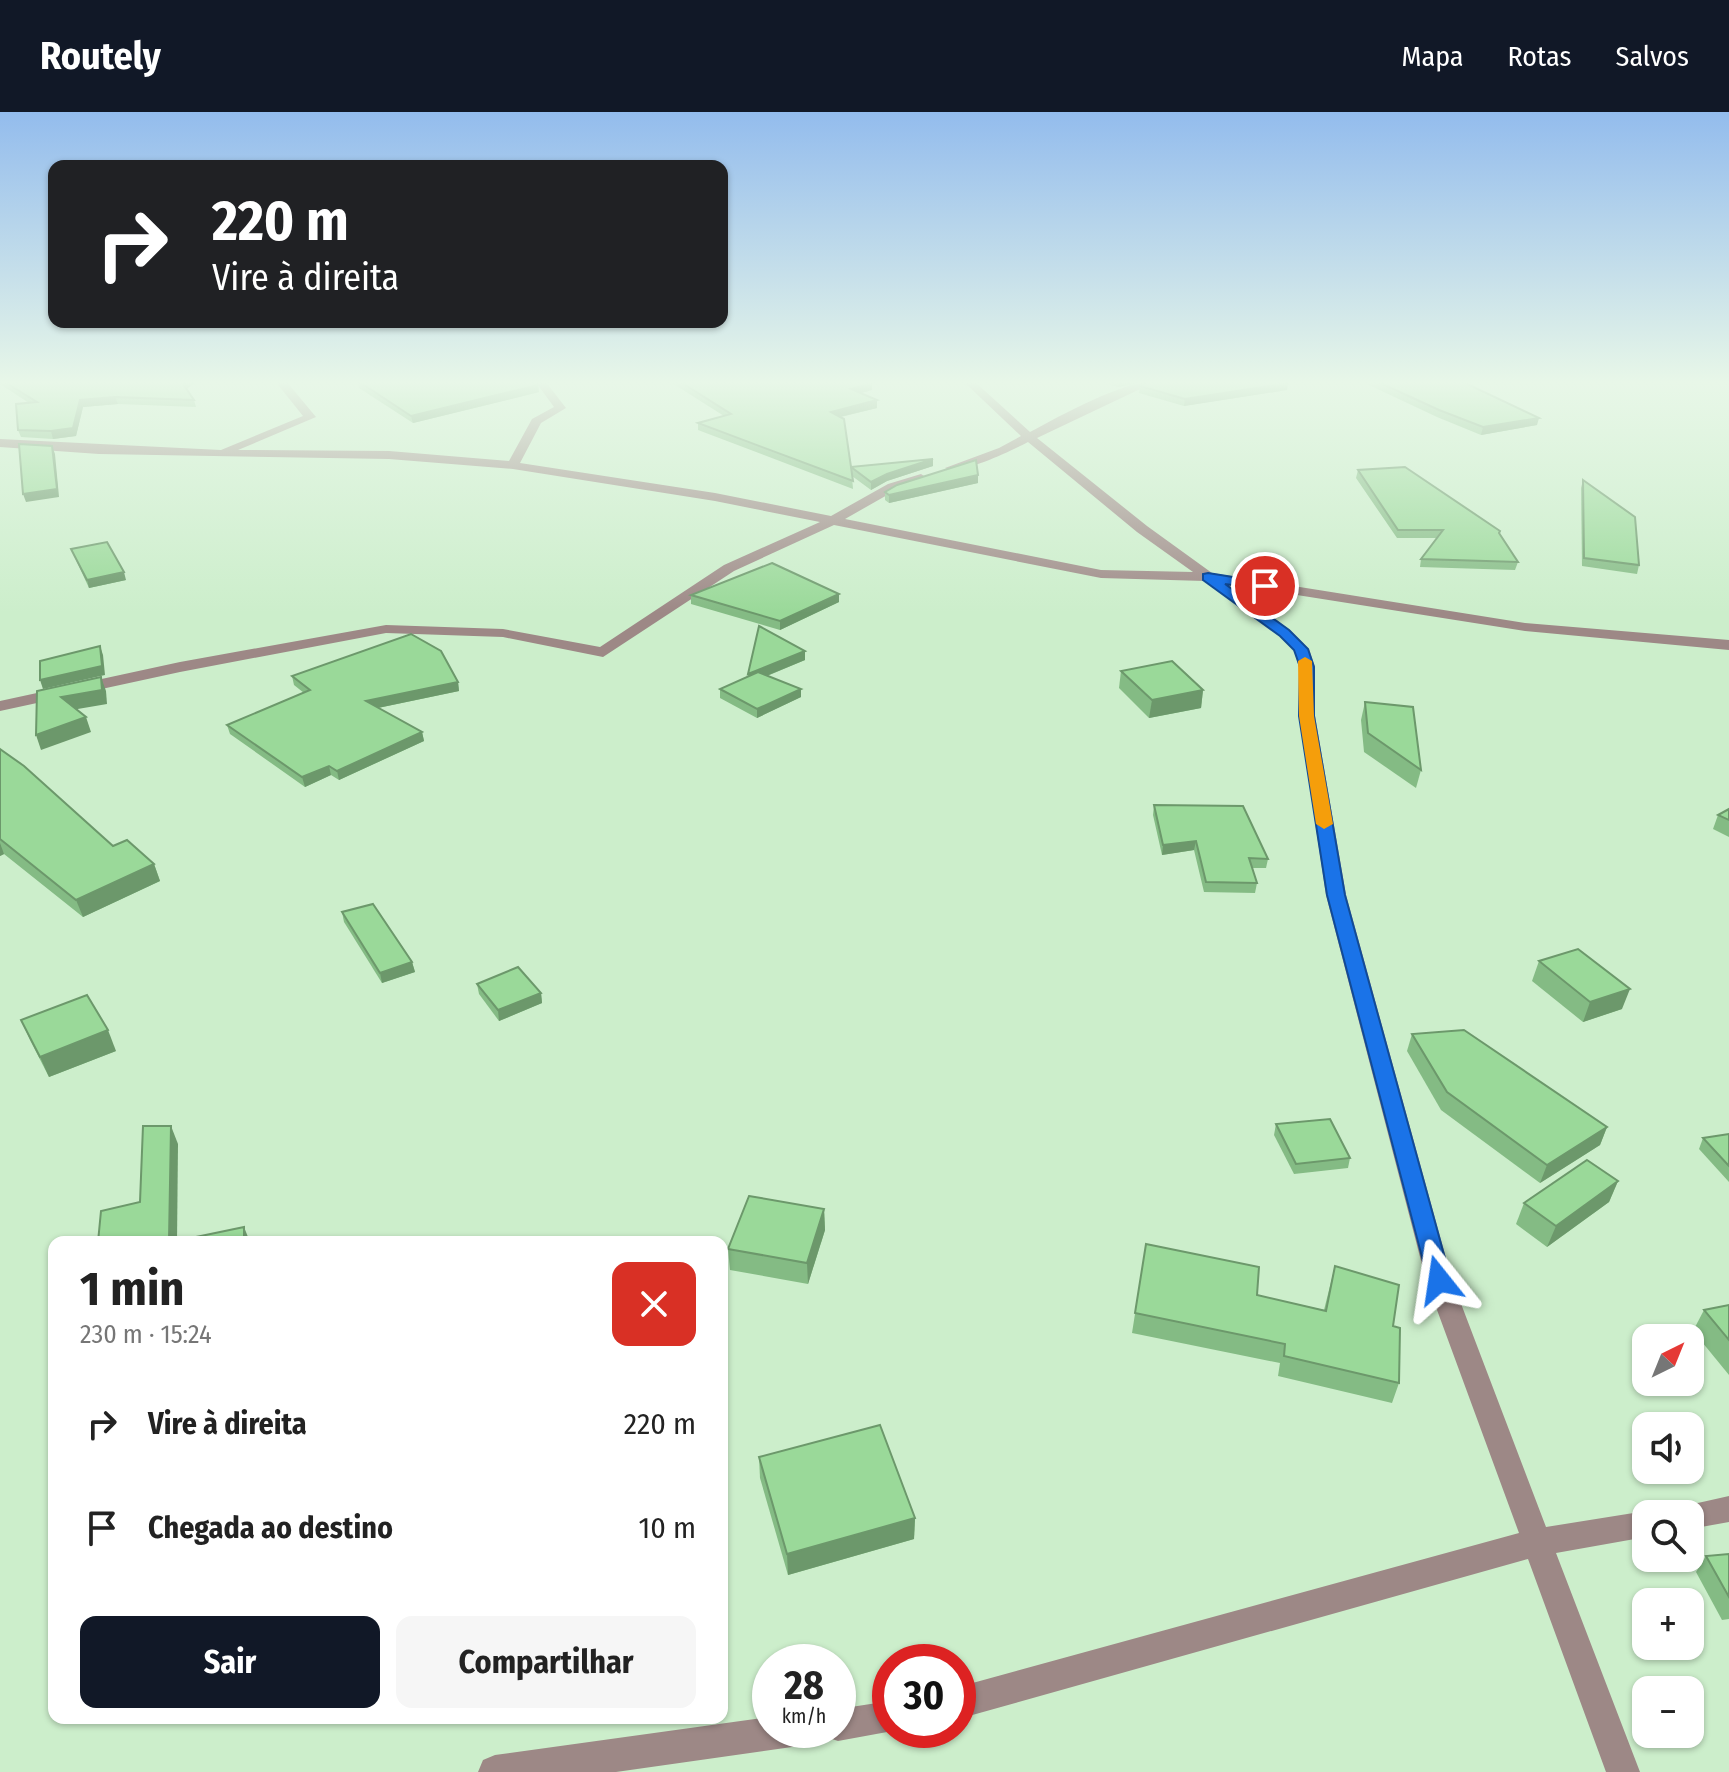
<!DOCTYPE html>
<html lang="pt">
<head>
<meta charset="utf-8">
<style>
	:root { --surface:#fff; --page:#f6f6f6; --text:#222; --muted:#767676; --accent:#111827 }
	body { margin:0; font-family:"Fira Sans Condensed",sans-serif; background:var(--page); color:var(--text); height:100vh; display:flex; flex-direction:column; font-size:30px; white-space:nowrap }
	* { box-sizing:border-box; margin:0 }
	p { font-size:26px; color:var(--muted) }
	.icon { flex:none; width:44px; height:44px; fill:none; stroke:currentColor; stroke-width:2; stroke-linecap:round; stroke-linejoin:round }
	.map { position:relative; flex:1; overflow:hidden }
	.side { position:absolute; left:48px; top:1124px; width:680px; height:488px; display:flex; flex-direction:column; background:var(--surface); border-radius:16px; box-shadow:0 2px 6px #0004 }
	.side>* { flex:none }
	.hud { position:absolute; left:48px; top:48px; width:680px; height:168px; border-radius:16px; box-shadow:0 2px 6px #0004; background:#202124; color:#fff; overflow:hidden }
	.needle { width:52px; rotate:43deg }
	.tools { position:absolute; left:1632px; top:1212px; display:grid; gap:16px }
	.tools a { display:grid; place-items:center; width:72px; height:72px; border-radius:16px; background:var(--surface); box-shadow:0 2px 6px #0004; font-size:40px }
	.speed { position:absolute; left:752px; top:1532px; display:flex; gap:16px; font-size:40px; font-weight:700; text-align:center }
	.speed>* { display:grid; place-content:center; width:104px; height:104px; border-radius:50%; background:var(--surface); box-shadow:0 2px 6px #0004; line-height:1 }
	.speed small { font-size:20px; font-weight:400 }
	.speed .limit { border:12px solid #d22; background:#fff; color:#111 }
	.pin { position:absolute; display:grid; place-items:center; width:68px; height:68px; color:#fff; margin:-34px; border:4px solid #fff; border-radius:50%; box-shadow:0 2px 8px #0007 }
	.me { position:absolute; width:88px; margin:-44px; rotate:345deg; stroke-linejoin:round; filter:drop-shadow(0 0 6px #0008) }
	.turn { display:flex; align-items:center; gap:28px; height:168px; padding:0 32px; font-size:36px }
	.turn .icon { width:104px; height:104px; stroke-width:2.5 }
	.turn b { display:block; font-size:56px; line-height:68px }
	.round { display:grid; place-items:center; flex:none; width:84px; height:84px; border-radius:16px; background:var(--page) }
	.overview { display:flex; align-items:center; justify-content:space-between; height:136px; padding:0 32px }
	h1 { font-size:48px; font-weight:700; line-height:60px }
	.primary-button { display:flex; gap:16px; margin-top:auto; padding:16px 32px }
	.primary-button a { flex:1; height:92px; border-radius:16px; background:var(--accent); color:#fff; font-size:32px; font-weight:700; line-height:92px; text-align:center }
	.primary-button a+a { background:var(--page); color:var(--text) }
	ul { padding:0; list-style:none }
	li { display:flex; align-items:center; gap:24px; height:104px; padding:0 32px }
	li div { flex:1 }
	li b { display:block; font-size:30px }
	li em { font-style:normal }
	header { display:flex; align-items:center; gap:48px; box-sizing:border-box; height:112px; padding:0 40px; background:var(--accent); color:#fff }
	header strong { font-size:38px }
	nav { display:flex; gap:44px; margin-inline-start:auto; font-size:28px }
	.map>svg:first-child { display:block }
</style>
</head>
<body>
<header>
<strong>Routely</strong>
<nav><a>Mapa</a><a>Rotas</a><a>Salvos</a></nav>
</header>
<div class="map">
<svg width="1729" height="1660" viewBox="0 0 1729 1660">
	<rect width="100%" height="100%" fill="#cceecb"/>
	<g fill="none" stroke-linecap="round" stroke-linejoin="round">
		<!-- minor -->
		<g fill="#9d8886" fill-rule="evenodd">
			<path d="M275 269H286L316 305 238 338 389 339 509 349 532 307 554 295 535 269H545L566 296 541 311 520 351 715 381 831 404 888 372 921 362 927 366 925 369 896 378 845 407 1101 458 1193 460 1137 420 1028 330C1013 338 958 365 945 356L999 336 1021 324 963 269H974L1030 320C1062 303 1122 269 1157 269L1037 326 1147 414 1212 461 1525 511 1729 528V538L1525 519 1227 472 1290 518 1309 537 1315 555V604L1346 783 1452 1168 1546 1415 1646 1399 1655 1402H1646V1425L1556 1441 1640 1660H1606L1528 1447 958 1607V1575L1519 1421 1426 1168 1326 783 1299 604V555L1294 538 1280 524 1205 469 1101 466 834 413 734 459 603 545 503 525 386 521 180 560 0 599V589L180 550 386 513 503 517 600 535 724 453 820 410 715 389 513 357 389 347 99 342 0 335V327L221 338 303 304Z"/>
			<polygon points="1729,1384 1729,1410 1690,1417 1690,1402 1676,1402 1680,1395"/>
			<polygon points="890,1589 890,1618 898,1618 838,1629 826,1625 824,1618 838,1618 838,1597"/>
			<polygon points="770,1605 770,1618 815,1618 811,1630 799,1634 616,1660 478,1660 483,1648 495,1643"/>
		</g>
	</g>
	<!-- wall -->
	<g fill="#84bb84">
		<polygon points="0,269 193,269 194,271 187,277 194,288 196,295 118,292 83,295 76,324 53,327 21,325 18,318 29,291 0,272"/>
		<polygon points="358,269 538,273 539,280 413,311 359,276"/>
		<polygon points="669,269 869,269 872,271 872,278 861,281 877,296 841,305 851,355 933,347 933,354 887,369 871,378 852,364 853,377 698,318 698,311 724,304"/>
		<polygon points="1098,269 1147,269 1118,275"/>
		<polygon points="1366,269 1461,269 1537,313 1481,323 1437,305 1369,273"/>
		<polygon points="1288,271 1287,278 1184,294 1139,281 1140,274"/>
		<polygon points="1358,358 1500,419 1499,422 1518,450 1515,458 1420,455 1421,447 1437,426 1397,426 1356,366"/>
		<polygon points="978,363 978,371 889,391 885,388 885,380"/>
		<polygon points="1583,368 1639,453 1637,462 1582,454 1581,376"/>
		<polygon points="71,437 126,468 89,476"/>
		<polygon points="691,483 839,490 780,518 691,492"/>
		<polygon points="805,539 805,548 767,564 801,585 757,606 720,586 720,577"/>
		<polygon points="1121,559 1203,578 1201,596 1149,606 1119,576"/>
		<polygon points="292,564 458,570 459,579 378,596 422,620 424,629 339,668 331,663 305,675 230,622 227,613 304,581 294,573"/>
		<polygon points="1365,590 1421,658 1416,676 1364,640 1361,608"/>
		<polygon points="0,637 113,734 154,752 160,769 83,805 4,742 0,744"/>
		<polygon points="1154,693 1268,747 1266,756 1252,756 1257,771 1255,781 1204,780 1194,738 1162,743 1153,703"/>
		<polygon points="1729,697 1729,725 1713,717 1718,703"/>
		<polygon points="342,800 412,850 415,860 382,871 344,810"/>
		<polygon points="1539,849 1622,897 1583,910 1532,869"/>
		<polygon points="477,872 541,881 542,891 499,909 479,882"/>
		<polygon points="21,908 116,939 49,965 30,928"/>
		<polygon points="1412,922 1607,1015 1600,1033 1540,1071 1441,998 1407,939"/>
		<polygon points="1276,1012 1350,1046 1348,1056 1294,1062 1274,1023"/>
		<polygon points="1729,1022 1729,1070 1699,1037 1703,1026"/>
		<polygon points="1618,1069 1609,1090 1547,1135 1516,1112 1524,1091"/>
		<polygon points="824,1097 825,1118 808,1172 730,1158 728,1137"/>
		<polygon points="1146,1132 1257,1183 1324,1198 1335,1154 1393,1214 1399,1271 1392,1291 1278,1264 1280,1251 1132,1221"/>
		<polygon points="1729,1193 1729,1263 1693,1219 1704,1198"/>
		<polygon points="759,1345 915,1406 914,1427 788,1463 760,1366"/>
		<polygon points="1729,1442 1729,1507 1722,1508 1696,1460 1706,1444"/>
	</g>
	<!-- shaded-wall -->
	<g fill="#6c986b">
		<polygon points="186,269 193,269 194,271 185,278 183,272"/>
		<polygon points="1118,269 1147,269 1118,275"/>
		<polygon points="872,271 872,278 851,284 851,277"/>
		<polygon points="1288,271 1287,278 1184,294 1185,287"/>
		<polygon points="538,273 539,280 413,311 411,304"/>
		<polygon points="115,285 118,292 83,295 76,324 53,327 51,319 80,288"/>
		<polygon points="877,288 877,296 831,307 831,300"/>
		<polygon points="1539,306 1537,313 1481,323 1483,315"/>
		<polygon points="52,334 55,342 59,385 26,390 23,382"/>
		<polygon points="933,347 933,354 887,369 871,378 871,370 887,362"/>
		<polygon points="978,363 978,371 889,391 889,383"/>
		<polygon points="124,460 126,468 89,476 87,468"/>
		<polygon points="839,482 839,490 780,518 780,509"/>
		<polygon points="100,534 103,543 105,563 43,577 40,568"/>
		<polygon points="805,539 805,548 749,571 748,562"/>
		<polygon points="101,565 106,579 107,592 66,599 61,585"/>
		<polygon points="458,570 459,579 368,598 366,589"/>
		<polygon points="801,577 801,585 757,606 757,597"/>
		<polygon points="1203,578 1201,596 1149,606 1152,588"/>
		<polygon points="86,605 91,620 41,638 36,623"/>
		<polygon points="422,620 424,629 339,668 337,659"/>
		<polygon points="329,654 331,663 305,675 302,665"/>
		<polygon points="1196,729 1194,738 1162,743 1163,733"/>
		<polygon points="0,731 4,742 0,744"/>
		<polygon points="154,752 160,769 83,805 76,788"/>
		<polygon points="412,850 415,860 382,871 380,861"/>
		<polygon points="1630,877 1622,897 1583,910 1590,890"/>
		<polygon points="541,881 542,891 499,909 498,898"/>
		<polygon points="108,918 116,939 49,965 40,945"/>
		<polygon points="171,1014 178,1032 177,1130 166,1130"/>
		<polygon points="1607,1015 1600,1033 1540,1071 1547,1053"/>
		<polygon points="1618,1069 1609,1090 1547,1135 1556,1114"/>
		<polygon points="824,1097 825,1118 808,1172 807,1151"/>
		<polygon points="244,1115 250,1130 244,1130"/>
		<polygon points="915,1406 914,1427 788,1463 787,1442"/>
	</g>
	<!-- building -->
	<g fill="#9ad999" stroke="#6c986b" stroke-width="2">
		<polygon points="3,269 186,269 183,272 194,288 115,285 80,288 73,316 51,319 18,318 16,292 37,290"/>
		<polygon points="358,269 536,269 538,273 411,304"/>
		<polygon points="679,269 869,269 872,271 851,277 877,288 831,300 844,307 851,355 933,347 887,362 871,370 851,355 853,369 698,311 731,302"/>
		<polygon points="1150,269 1284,269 1288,271 1185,287 1140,274"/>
		<polygon points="1376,269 1461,269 1539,306 1483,315 1439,298"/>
		<polygon points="19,332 52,334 57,377 23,382"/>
		<polygon points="976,348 978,363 889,383 885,380 897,373"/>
		<polygon points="1405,355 1500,419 1499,421 1518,450 1421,447 1443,418 1398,418 1358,358"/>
		<polygon points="1583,368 1635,405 1639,453 1584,446"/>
		<polygon points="107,430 124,460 87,468 71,437"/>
		<polygon points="772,451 839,482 780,509 691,483"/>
		<polygon points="759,514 805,539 748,562"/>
		<polygon points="411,522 441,539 458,570 366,589 422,620 337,659 329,654 302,665 227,613 310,578 292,564"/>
		<polygon points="100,534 102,554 40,568 40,549"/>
		<polygon points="1172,549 1203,578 1152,588 1121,559"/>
		<polygon points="758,560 801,577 757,597 720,577"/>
		<polygon points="101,565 102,578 61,585 86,605 36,623 37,579"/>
		<polygon points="1365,590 1413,595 1421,658 1368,621"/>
		<polygon points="0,637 24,654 113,734 127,728 154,752 76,788 0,727"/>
		<polygon points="1154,693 1243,694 1268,747 1249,746 1257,771 1206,770 1196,729 1163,733"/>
		<polygon points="1729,697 1729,708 1718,703"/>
		<polygon points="373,792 412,850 380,861 342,800"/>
		<polygon points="1578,837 1630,877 1590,890 1539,849"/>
		<polygon points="518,855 541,881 498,898 477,872"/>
		<polygon points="87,883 108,918 40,945 21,908"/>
		<polygon points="1464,918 1607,1015 1547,1053 1447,980 1412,922"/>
		<polygon points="1330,1007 1350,1046 1296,1052 1276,1012"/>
		<polygon points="143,1014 171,1014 169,1128 166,1130 98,1130 101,1099 140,1090"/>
		<polygon points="1729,1022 1729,1054 1703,1026"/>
		<polygon points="1587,1048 1618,1069 1556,1114 1524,1091"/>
		<polygon points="749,1084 824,1097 807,1151 728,1137"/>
		<polygon points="244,1115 244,1130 172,1130"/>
		<polygon points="1146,1132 1259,1155 1257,1183 1326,1199 1335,1154 1399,1173 1393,1214 1400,1216 1399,1271 1284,1244 1285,1232 1135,1201"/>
		<polygon points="1729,1193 1729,1228 1704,1198"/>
		<polygon points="880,1313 915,1406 787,1442 759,1345"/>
		<polygon points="1729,1442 1729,1485 1706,1444"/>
	</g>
	<!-- sky -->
	<linearGradient id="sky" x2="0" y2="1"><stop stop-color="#93bced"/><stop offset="0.54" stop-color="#e8f7e8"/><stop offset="1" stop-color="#e8f7e8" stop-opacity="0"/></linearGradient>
	<rect width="1729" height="501" fill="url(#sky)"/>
	<!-- route -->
	<polygon fill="#1a73e8" stroke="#114b97" stroke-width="2" points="1208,461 1270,471 1272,474 1265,478 1225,472 1289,518 1308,537 1314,555 1314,604 1345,783 1451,1168 1447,1175 1439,1177 1431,1175 1428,1168 1327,783 1299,604 1300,555 1294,538 1280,524 1203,468 1203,462"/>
	<!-- slow -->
	<polygon fill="#f59e0b" points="1305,545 1312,549 1314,604 1333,712 1324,717 1316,712 1299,604 1298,549"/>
</svg>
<div class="tools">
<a><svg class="needle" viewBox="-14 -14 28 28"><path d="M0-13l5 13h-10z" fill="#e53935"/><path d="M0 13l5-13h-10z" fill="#767676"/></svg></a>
<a><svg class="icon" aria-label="sound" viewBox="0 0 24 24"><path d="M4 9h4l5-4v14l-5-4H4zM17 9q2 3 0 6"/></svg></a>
<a><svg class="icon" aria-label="search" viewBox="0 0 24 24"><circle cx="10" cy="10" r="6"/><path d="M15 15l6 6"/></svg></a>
<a>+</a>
<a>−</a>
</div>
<div class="speed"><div>28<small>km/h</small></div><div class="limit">30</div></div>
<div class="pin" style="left:1265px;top:474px;background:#d93025"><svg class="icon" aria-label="arrive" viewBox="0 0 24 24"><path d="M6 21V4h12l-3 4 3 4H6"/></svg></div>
<svg class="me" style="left:1439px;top:1168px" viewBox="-20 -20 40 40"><path d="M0-17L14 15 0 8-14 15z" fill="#1a73e8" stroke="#fff" stroke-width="4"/></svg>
<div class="hud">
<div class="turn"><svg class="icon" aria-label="right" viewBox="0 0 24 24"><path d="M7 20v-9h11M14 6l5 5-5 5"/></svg><div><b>220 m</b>Vire à direita</div></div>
</div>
<section class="side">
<div class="overview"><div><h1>1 min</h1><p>230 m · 15:24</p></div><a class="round" style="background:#d93025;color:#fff"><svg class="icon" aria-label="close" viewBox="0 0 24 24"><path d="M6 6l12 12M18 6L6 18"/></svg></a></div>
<ul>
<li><svg class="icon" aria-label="right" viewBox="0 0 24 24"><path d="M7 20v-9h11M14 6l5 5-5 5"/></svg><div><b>Vire à direita</b></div><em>220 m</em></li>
<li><svg class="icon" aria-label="arrive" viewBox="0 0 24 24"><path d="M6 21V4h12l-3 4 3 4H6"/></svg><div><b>Chegada ao destino</b></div><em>10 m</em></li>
</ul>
<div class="primary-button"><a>Sair</a><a>Compartilhar</a></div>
</section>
</div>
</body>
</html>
